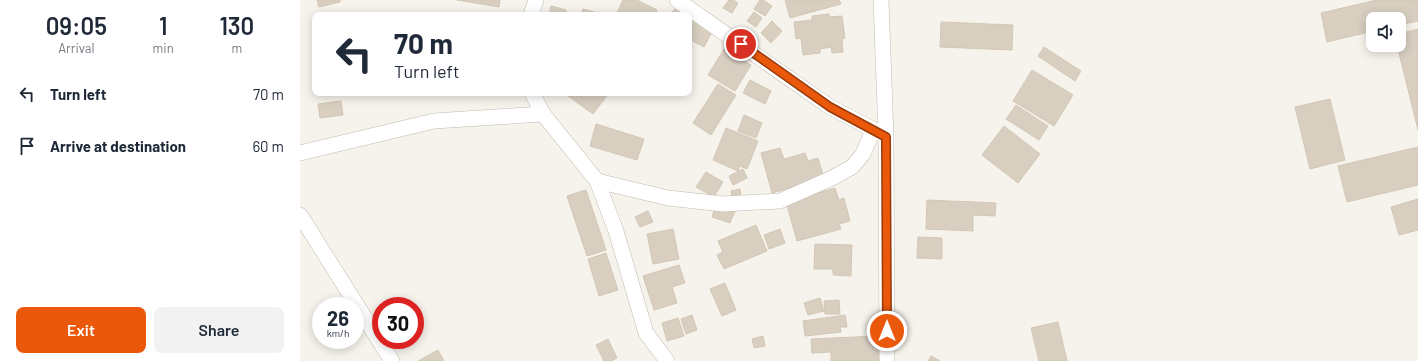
<!DOCTYPE html>
<html lang="en">
<head>
<meta charset="utf-8">
<style>
	:root { --surface:#fff; --page:#f2f2f3; --text:#1f2937; --muted:#747a83; --accent:#ea580c }
	body { margin:0; font-family:Barlow,sans-serif; background:var(--page); color:var(--text); height:100vh; display:flex; flex-direction:column; font-size:15px; white-space:nowrap }
	* { box-sizing:border-box; margin:0 }
	p { font-size:13px; color:var(--muted) }
	.icon { flex:none; width:22px; height:22px; fill:none; stroke:currentColor; stroke-width:2; stroke-linecap:round; stroke-linejoin:round }
	.map { position:relative; flex:1; overflow:hidden }
	.sheet { display:flex; flex-direction:column; background:var(--surface); width:300px }
	.sheet>* { flex:none }
	.top-card { position:absolute; left:12px; top:12px; width:380px; height:84px; border-radius:8px; box-shadow:0 2px 10px #0003; background:#fff; color:var(--text); overflow:hidden }
	.buttons { position:absolute; left:1066px; top:12px; display:grid; gap:8px }
	.buttons a { display:grid; place-items:center; width:40px; height:40px; border-radius:8px; background:var(--surface); box-shadow:0 2px 10px #0003; font-size:20px }
	.speed { position:absolute; left:12px; top:297px; display:flex; gap:8px; font-size:20px; font-weight:700; text-align:center }
	.speed>* { display:grid; place-content:center; width:52px; height:52px; border-radius:50%; background:var(--surface); box-shadow:0 2px 10px #0003; line-height:1 }
	.speed small { font-size:10px; font-weight:400 }
	.speed .limit { border:6px solid #d22; background:#fff; color:#111 }
	.pin { position:absolute; display:grid; place-items:center; width:34px; height:34px; color:#fff; margin:-17px; border:2px solid #fff; border-radius:50%; box-shadow:0 1px 4px #0007 }
	.me { position:absolute; width:44px; margin:-22px; rotate:0deg; stroke-linejoin:round; filter:drop-shadow(0 0 3px #0008) }
	.turn { display:flex; align-items:center; gap:14px; height:84px; padding:0 16px; font-size:18px }
	.turn .icon { width:52px; height:52px; stroke-width:2.5 }
	.turn b { display:block; font-size:28px; line-height:34px }
	.eta { display:flex; justify-content:space-evenly; align-items:center; height:68px; text-align:center }
	.eta b { font-size:24px; font-weight:600; line-height:28px }
	.action { display:flex; gap:8px; margin-top:auto; padding:8px 16px }
	.action a { flex:1; height:46px; border-radius:8px; background:var(--accent); color:#fff; font-size:16px; font-weight:600; line-height:46px; text-align:center }
	.action a+a { background:var(--page); color:var(--text) }
	ul { padding:0; list-style:none }
	li { display:flex; align-items:center; gap:12px; height:52px; padding:0 16px }
	li div { flex:1 }
	li b { display:block; font-size:15px }
	li em { font-style:normal }
	main { display:flex; flex:1; min-height:0 }
	.map>svg:first-child { display:block }
</style>
</head>
<body>
<main>
<section class="sheet">
<div class="eta">
<div><b>09:05</b><p>Arrival</p></div>
<div><b>1</b><p>min</p></div>
<div><b>130</b><p>m</p></div>
</div>
<ul>
<li><svg class="icon" aria-label="left" viewBox="0 0 24 24"><path d="M17 20v-9H6M10 6l-5 5 5 5"/></svg><div><b>Turn left</b></div><em>70 m</em></li>
<li><svg class="icon" aria-label="arrive" viewBox="0 0 24 24"><path d="M6 21V4h12l-3 4 3 4H6"/></svg><div><b>Arrive at destination</b></div><em>60 m</em></li>
</ul>
<div class="action"><a>Exit</a><a>Share</a></div>
</section>
<div class="map">
<svg width="1118" height="361" viewBox="0 0 1118 361">
	<rect width="100%" height="100%" fill="#f6f3ec"/>
	<!-- building -->
	<g fill="#d8cfc1" stroke="#d3c7b4">
		<polygon points="17,0 40,0 40,2 19,7"/>
		<polygon points="157,0 200,0 199,7"/>
		<polygon points="323,0 337,0 357,10 355,15 316,15"/>
		<polygon points="429,0 433,0 438,3 432,13 423,8"/>
		<polygon points="460,0 463,0 472,6 465,16 454,9"/>
		<polygon points="485,0 539,0 541,4 490,18"/>
		<polygon points="1077,0 1118,0 1118,21 1099,25 1099,19 1073,19 1073,31 1027,42 1021,13"/>
		<polygon points="251,6 266,10 265,15 249,15"/>
		<polygon points="283,9 298,13 298,15 281,15"/>
		<polygon points="374,9 385,15 371,15"/>
		<polygon points="454,12 462,18 456,27 447,21"/>
		<polygon points="529,14 529,17 542,16 545,38 542,39 543,52 532,53 531,47 520,49 520,53 503,55 501,38 496,39 494,22 512,20 512,16"/>
		<polygon points="389,17 413,30 404,47 389,39"/>
		<polygon points="472,21 482,31 471,43 461,33"/>
		<polygon points="641,22 713,25 712,50 640,47"/>
		<polygon points="1118,29 1118,130 1097,45 1099,45 1099,34"/>
		<polygon points="744,47 781,71 775,81 738,56"/>
		<polygon points="424,49 451,65 435,91 408,75"/>
		<polygon points="732,70 773,95 754,126 713,101"/>
		<polygon points="450,80 471,91 465,104 443,93"/>
		<polygon points="418,84 436,95 411,135 393,123"/>
		<polygon points="264,93 309,93 293,114"/>
		<polygon points="1030,99 1045,160 1010,169 995,107"/>
		<polygon points="41,101 43,115 20,118 18,104"/>
		<polygon points="716,105 748,126 739,140 706,119"/>
		<polygon points="444,115 462,123 456,138 438,131"/>
		<polygon points="296,124 344,139 337,160 290,146"/>
		<polygon points="704,126 740,154 718,183 682,155"/>
		<polygon points="426,128 458,141 447,169 440,166 438,171 413,160"/>
		<polygon points="1118,147 1118,185 1047,202 1038,166"/>
		<polygon points="480,148 484,159 505,153 508,161 518,158 524,178 472,193 461,153"/>
		<polygon points="443,169 447,178 433,185 429,176"/>
		<polygon points="406,172 423,182 414,197 396,187"/>
		<polygon points="535,188 539,200 544,198 550,221 539,224 541,229 497,241 486,202"/>
		<polygon points="440,189 441,196 432,197 431,191"/>
		<polygon points="286,190 306,250 287,256 267,196"/>
		<polygon points="1118,199 1118,230 1099,235 1091,207"/>
		<polygon points="627,200 696,203 695,216 673,215 673,231 626,229"/>
		<polygon points="416,204 435,211 430,223 412,217"/>
		<polygon points="348,211 353,222 340,227 335,217"/>
		<polygon points="456,225 467,251 424,269 417,255 423,252 418,241"/>
		<polygon points="373,229 379,259 353,264 347,234"/>
		<polygon points="480,229 485,243 469,249 464,235"/>
		<polygon points="618,237 642,238 642,259 617,258"/>
		<polygon points="515,244 552,245 551,276 533,275 533,269 514,269"/>
		<polygon points="306,253 318,290 299,296 288,259"/>
		<polygon points="379,265 385,283 372,287 377,303 354,310 343,276"/>
		<polygon points="425,283 436,310 422,316 410,289"/>
		<polygon points="520,298 524,311 508,315 504,303"/>
		<polygon points="539,300 540,314 525,314 524,301"/>
		<polygon points="392,315 397,330 386,334 381,319"/>
		<polygon points="545,315 547,327 540,327 541,332 505,336 503,321"/>
		<polygon points="378,318 384,336 367,341 362,323"/>
		<polygon points="758,322 767,361 739,361 731,328"/>
		<polygon points="463,336 465,346 454,348 452,339"/>
		<polygon points="578,336 580,361 531,361 531,352 512,353 511,339"/>
		<polygon points="308,339 317,358 311,361 304,361 296,345"/>
		<polygon points="138,350 144,361 118,361"/>
		<polygon points="631,356 640,361 628,361"/>
	</g>
	<g fill="none" stroke-linecap="round" stroke-linejoin="round">
		<!-- minor casing -->
		<g stroke="#c2bbae" stroke-width="16">
			<g id="minor">
				<polyline points="377,0 530,107 582,134"/>
				<polyline points="581,0 586,137 587,361"/>
				<polyline points="231,15 236,0"/>
				<polyline points="232,93 243,114 297,181 316,231 346,333 367,361"/>
				<polyline points="0,153 134,121 243,114"/>
				<polyline points="297,181 368,198 423,204 480,201 532,178 552,167 563,154 573,130"/>
				<polyline points="0,215 92,361"/>
			</g>
		</g>
		<!-- minor -->
		<use href="#minor" stroke="#fff" stroke-width="15"/>
	</g>
	<g fill="none" stroke-linecap="round" stroke-linejoin="round">
		<!-- route casing -->
		<g stroke="#983908" stroke-width="10">
			<polyline id="route" points="441,44 530,107 586,137 587,331"/>
		</g>
		<!-- route -->
		<use href="#route" stroke="#ea580c" stroke-width="7"/>
	</g>
</svg>
<div class="buttons">
<a><svg class="icon" aria-label="sound" viewBox="0 0 24 24"><path d="M4 9h4l5-4v14l-5-4H4zM17 9q2 3 0 6"/></svg></a>
</div>
<div class="speed"><div>26<small>km/h</small></div><div class="limit">30</div></div>
<div class="pin" style="left:441px;top:44px;background:#d93025"><svg class="icon" aria-label="arrive" viewBox="0 0 24 24"><path d="M6 21V4h12l-3 4 3 4H6"/></svg></div>
<svg class="me" style="left:587px;top:331px" viewBox="-20 -20 40 40"><circle r="17" fill="#ea580c" stroke="#fff" stroke-width="3"/><path d="M0-11L8 9 0 5-8 9z" fill="#fff"/></svg>
<div class="top-card">
<div class="turn"><svg class="icon" aria-label="left" viewBox="0 0 24 24"><path d="M17 20v-9H6M10 6l-5 5 5 5"/></svg><div><b>70 m</b>Turn left</div></div>
</div>
</div>
</main>
</body>
</html>
